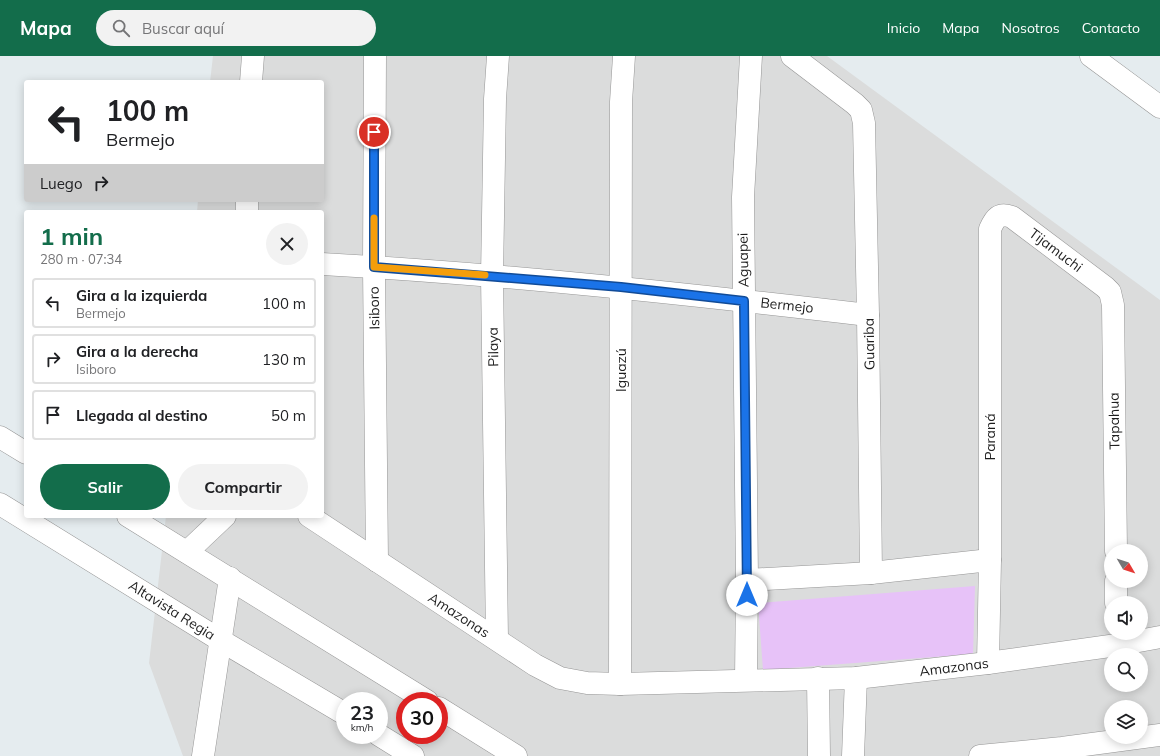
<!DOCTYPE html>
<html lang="es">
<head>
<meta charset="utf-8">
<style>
	:root { --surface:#fff; --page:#f2f2f2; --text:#202124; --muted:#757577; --line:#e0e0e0; --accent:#136d4b }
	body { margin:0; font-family:Mulish,sans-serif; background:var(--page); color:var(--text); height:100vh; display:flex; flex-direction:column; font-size:15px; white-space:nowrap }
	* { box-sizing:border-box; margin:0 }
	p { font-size:13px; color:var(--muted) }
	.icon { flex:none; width:22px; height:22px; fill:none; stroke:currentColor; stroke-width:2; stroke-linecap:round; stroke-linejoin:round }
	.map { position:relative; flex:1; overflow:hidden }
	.panel { position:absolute; left:24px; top:154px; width:300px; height:308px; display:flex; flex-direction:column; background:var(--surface); border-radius:4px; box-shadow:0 2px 10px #0003 }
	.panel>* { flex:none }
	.banner { position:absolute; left:24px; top:24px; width:300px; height:122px; border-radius:4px; box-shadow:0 2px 10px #0003; background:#fff; color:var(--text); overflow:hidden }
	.needle { width:26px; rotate:129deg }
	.tools { position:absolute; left:1104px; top:488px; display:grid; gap:8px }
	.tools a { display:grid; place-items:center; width:44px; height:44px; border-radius:50%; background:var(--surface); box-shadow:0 2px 10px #0003; font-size:20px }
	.speed { position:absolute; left:336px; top:636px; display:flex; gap:8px; font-size:20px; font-weight:700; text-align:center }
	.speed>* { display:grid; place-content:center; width:52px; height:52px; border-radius:50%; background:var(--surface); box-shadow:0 2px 10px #0003; line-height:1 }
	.speed small { font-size:10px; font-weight:400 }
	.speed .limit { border:6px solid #d22; background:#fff; color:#111 }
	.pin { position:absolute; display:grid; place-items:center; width:34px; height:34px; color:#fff; margin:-17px; border:2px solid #fff; border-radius:50%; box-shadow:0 1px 4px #0007 }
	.me { position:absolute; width:44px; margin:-22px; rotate:0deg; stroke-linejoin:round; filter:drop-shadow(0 0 3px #0008) }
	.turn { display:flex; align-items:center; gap:14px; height:84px; padding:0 16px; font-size:18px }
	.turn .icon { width:52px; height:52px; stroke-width:2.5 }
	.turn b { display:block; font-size:28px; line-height:34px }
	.then { display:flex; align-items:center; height:38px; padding:0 16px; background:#0003; gap:8px; font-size:15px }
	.round { display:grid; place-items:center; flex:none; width:42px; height:42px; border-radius:21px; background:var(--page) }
	.head { display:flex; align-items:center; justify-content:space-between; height:68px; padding:0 16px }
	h1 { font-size:24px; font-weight:700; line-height:30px; color:var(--accent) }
	.action { display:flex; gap:8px; margin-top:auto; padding:8px 16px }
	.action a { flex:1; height:46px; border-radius:24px; background:var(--accent); color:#fff; font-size:16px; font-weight:700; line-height:46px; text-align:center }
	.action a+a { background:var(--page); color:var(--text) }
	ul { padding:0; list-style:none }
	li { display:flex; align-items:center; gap:12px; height:50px; margin:0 8px 6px; padding:0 8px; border:2px solid var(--line); border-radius:4px }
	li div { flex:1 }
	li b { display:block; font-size:15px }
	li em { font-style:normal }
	header { display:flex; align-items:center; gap:24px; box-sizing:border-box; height:56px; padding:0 20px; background:var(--accent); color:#fff }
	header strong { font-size:19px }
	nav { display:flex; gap:22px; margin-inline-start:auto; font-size:14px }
	.search { width:280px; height:36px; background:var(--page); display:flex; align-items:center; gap:10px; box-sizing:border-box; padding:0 14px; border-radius:22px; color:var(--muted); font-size:15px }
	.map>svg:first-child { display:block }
</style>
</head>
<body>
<header>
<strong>Mapa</strong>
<div class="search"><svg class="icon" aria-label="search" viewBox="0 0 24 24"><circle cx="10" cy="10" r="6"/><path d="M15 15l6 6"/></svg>Buscar aquí</div>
<nav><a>Inicio</a><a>Mapa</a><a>Nosotros</a><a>Contacto</a></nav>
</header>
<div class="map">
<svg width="1160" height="700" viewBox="0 0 1160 700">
	<rect width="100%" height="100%" fill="#e5ecef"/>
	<!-- residential -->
	<path fill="#dbdcdc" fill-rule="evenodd" d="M213 0H827L1160 244V700H183L149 607 166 460H322V156H197L198 144H322V26H210ZM1111 495H1141V525H1111ZM1111 547H1141V577H1111ZM1111 599H1141V629H1111ZM345 645H379V679H345ZM405 645H439V679H405ZM1111 651H1141V681H1111Z"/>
	<!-- park -->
	<polygon fill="#e7c2f8" points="975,530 973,598 763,614 758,547"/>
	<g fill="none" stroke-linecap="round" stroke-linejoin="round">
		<!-- street casing -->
		<g stroke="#959595" stroke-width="23">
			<g id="street">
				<polyline points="375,0 374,211 377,505"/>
				<polyline points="792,0 855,48 861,54 864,67 868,259 871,517"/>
				<polyline points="1091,0 1160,51"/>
				<polyline points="251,26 253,0"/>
				<polyline points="247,144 247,156"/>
				<path d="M322 208C505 218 687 238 868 259"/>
				<polyline points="0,381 26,397"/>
				<polyline points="0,448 220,584 345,658"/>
				<polyline points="128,460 427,645"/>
				<polyline points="309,460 535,609 560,622 587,627 620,628 856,622 988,607 1117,589 1160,581"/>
				<polyline points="187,496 225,460"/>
				<polyline points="747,524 871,517 990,504"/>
				<polyline points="1116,525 1116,547"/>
				<polyline points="497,583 492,220 495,43 498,0"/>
				<path d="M988 607 990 504V173C995 162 999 156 1012 161L1105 231 1110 236 1113 249 1116 495"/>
				<polyline points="818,622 819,700"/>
				<polyline points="746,624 747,524 743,141 751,0"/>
				<polyline points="620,628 621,46 624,0"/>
				<polyline points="439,652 516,700"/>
				<polyline points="379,679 413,700"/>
				<polyline points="203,700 230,522"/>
				<polyline points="853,700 856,622"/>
				<polyline points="980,700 1062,692 1160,679"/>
			</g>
		</g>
		<!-- street -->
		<use href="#street" stroke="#fff" stroke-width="22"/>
	</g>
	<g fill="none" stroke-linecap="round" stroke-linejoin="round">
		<!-- route casing -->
		<g stroke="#114b97" stroke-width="10">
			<polyline id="route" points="374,76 374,211 621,231 744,245 747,539"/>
		</g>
		<!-- route -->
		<use href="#route" stroke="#1a73e8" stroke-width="7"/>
		<!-- slow -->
		<polyline stroke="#f59e0b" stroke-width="7" points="374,162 374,211 485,219"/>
	</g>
	<g text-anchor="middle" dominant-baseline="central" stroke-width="3" stroke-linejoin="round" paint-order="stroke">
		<!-- street labels -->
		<g font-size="14" fill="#1e1e1e" stroke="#fff">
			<text transform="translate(1056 194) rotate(37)">Tijamuchi</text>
			<text transform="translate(743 204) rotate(-91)">Aguapei</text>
			<text transform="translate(787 249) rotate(6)">Bermejo</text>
			<text transform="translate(374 252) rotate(-91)">Isiboro</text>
			<text transform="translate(869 288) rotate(-91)">Guariba</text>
			<text transform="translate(493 291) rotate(-91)">Pilaya</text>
			<text transform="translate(621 314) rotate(-90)">Iguazú</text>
			<text transform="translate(1114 365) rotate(-91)">Tapahua</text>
			<text transform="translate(990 381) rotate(-90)">Paraná</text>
			<text transform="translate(172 554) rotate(32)">Altavista Regia</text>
			<text transform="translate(459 559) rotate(33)">Amazonas</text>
			<text transform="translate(954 611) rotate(-7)">Amazonas</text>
		</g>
	</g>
</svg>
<div class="tools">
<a><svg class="needle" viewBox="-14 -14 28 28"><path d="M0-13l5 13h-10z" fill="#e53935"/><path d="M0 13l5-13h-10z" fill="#757577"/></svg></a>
<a><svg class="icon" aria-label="sound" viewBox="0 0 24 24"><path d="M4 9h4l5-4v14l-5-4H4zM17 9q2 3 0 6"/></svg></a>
<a><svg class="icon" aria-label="search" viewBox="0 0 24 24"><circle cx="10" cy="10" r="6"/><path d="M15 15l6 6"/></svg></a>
<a><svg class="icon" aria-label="layers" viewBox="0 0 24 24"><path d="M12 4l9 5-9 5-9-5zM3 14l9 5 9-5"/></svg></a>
</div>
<div class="speed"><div>23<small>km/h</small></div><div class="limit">30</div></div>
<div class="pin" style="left:374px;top:76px;background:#d93025"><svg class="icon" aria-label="arrive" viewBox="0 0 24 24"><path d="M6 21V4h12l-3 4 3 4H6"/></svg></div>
<svg class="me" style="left:747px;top:539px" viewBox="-20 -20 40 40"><circle r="19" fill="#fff"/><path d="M0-13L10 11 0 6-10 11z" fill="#1a73e8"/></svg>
<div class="banner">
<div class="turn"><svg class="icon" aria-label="left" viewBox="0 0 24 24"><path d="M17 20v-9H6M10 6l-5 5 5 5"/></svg><div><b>100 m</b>Bermejo</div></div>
<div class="then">Luego<svg class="icon" aria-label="right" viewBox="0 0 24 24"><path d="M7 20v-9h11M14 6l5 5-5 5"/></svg></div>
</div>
<section class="panel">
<div class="head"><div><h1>1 min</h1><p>280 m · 07:34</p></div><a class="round"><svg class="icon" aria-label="close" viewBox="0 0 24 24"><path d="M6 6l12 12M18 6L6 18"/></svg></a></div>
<ul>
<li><svg class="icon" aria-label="left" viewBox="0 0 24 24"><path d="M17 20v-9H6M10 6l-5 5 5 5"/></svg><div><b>Gira a la izquierda</b><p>Bermejo</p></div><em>100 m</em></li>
<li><svg class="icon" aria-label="right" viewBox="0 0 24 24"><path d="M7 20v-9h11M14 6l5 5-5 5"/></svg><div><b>Gira a la derecha</b><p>Isiboro</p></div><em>130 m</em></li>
<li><svg class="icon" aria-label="arrive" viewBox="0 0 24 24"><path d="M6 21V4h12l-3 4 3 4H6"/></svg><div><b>Llegada al destino</b></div><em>50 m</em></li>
</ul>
<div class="action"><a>Salir</a><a>Compartir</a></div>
</section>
</div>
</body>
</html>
